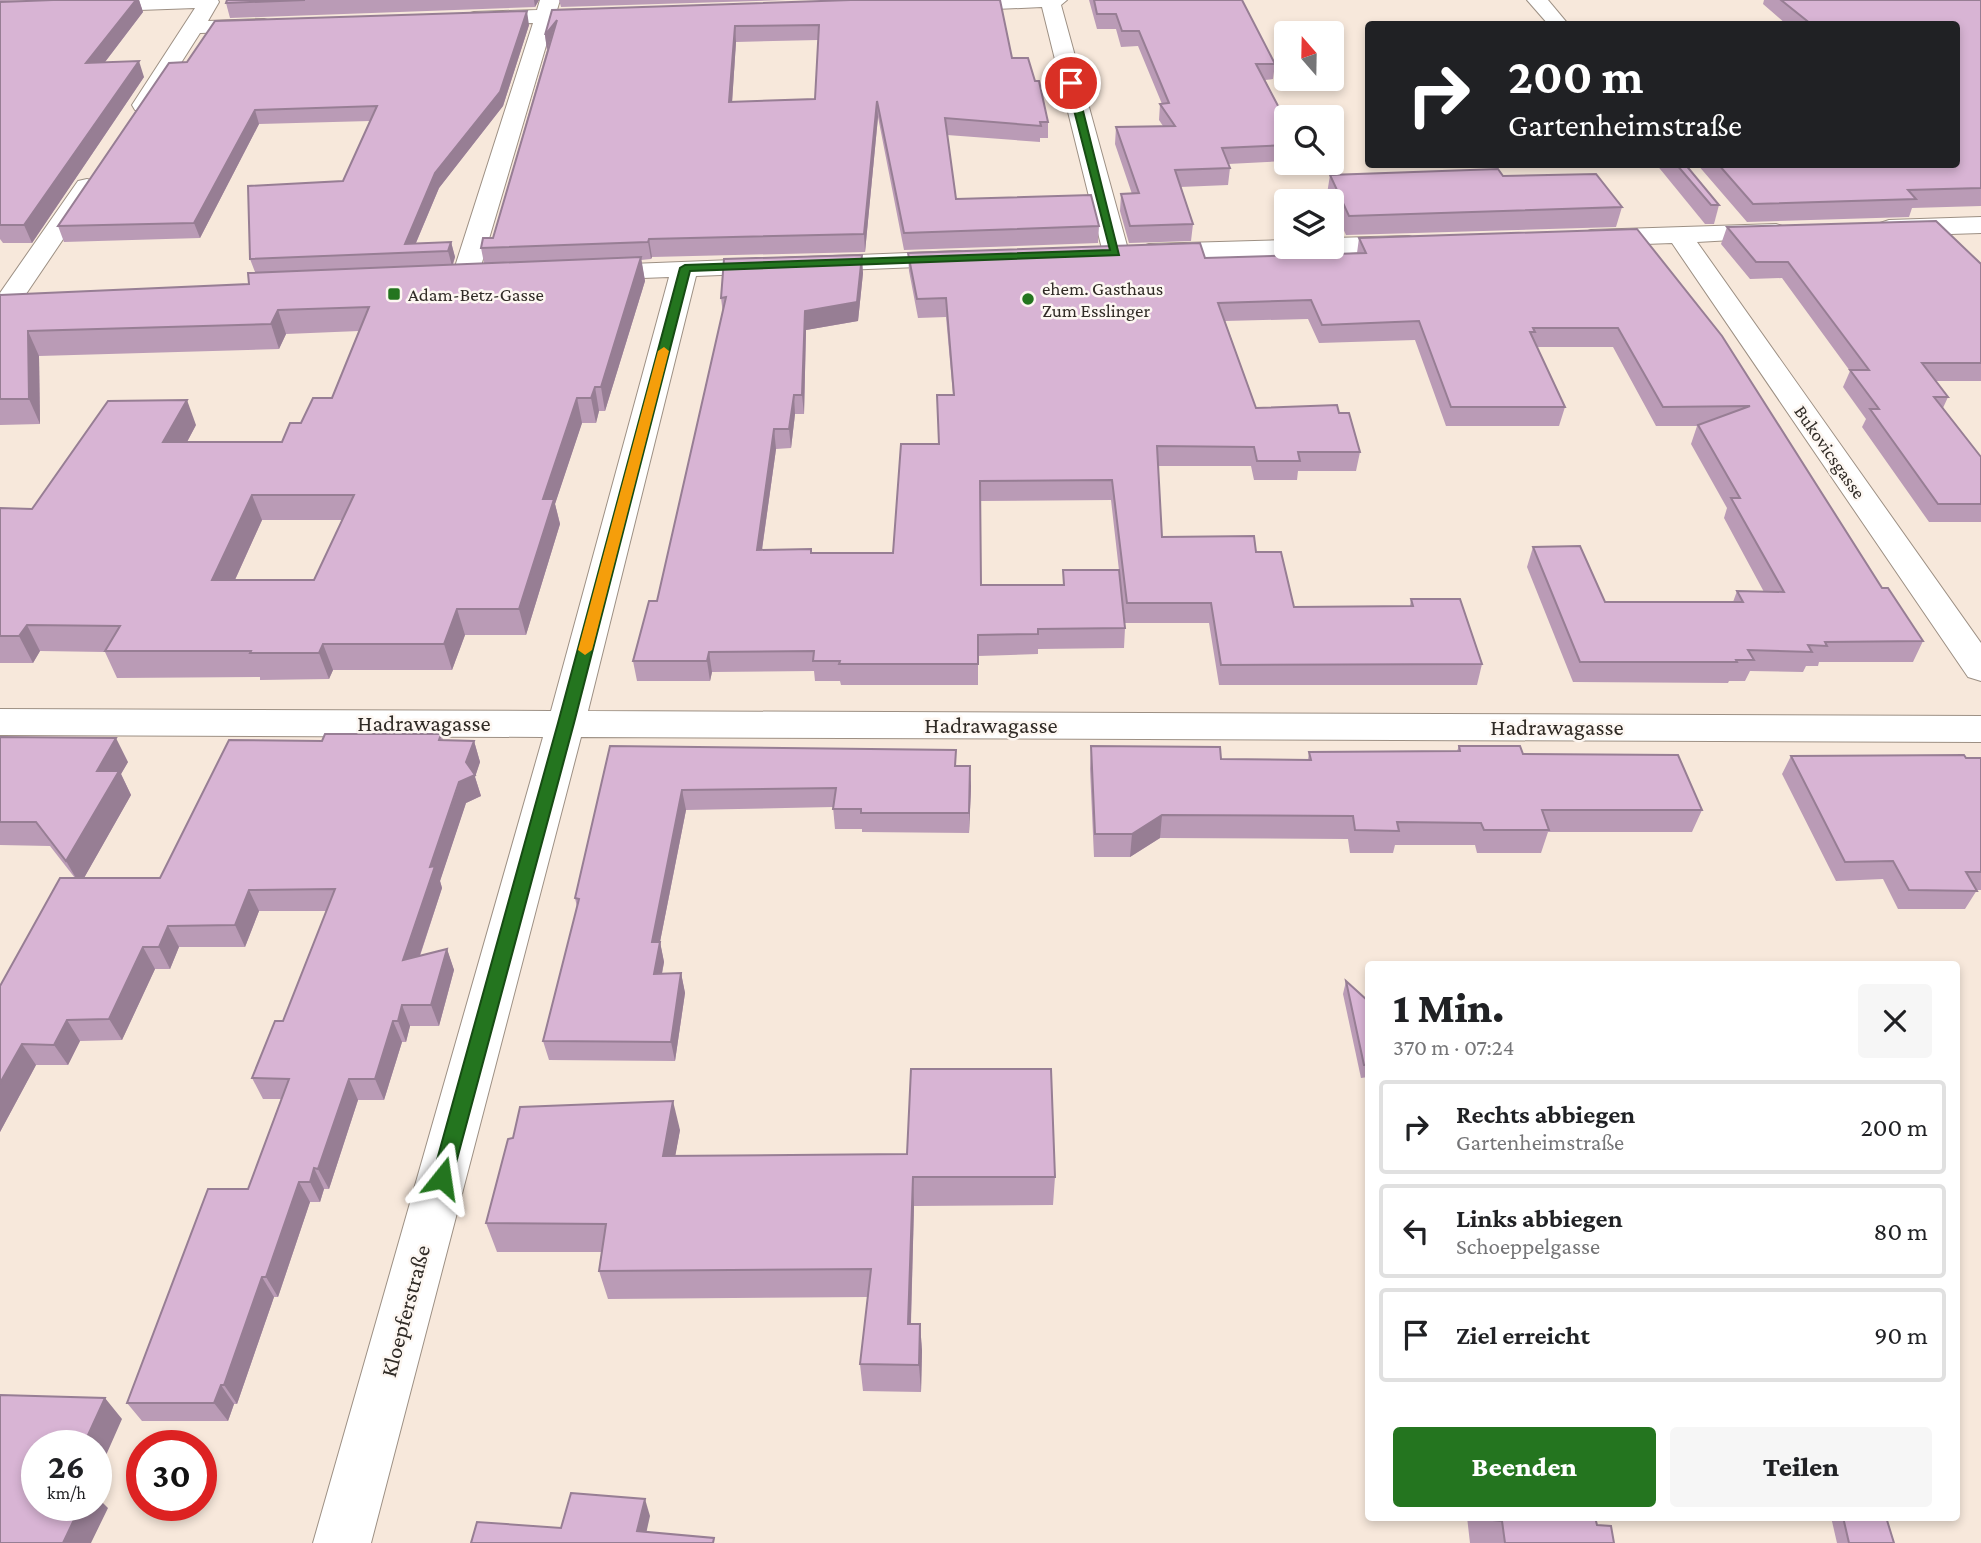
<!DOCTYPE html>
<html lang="de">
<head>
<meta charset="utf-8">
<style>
	:root { --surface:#fff; --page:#f6f6f6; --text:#202124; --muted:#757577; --line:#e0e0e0; --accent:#24751f }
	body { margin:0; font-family:"Crimson Pro",serif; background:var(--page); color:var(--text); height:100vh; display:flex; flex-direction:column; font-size:26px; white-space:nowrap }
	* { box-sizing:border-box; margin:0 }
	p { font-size:23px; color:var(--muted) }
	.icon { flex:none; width:38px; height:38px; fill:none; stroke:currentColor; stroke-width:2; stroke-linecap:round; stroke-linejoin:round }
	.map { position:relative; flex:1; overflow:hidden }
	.details { position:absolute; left:1365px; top:961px; width:595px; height:560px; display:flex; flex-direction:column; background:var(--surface); border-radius:7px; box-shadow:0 4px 10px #0003 }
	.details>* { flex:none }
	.top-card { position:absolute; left:1365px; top:21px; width:595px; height:147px; border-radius:7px; box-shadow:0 4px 10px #0003; background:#202124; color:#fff; overflow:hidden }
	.needle { width:46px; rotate:340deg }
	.controls { position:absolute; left:1274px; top:21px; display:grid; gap:14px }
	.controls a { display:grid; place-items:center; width:70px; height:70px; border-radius:7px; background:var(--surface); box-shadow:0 4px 10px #0003; font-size:35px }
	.speed { position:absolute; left:21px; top:1430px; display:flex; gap:14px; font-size:35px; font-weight:700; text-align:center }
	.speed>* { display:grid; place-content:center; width:91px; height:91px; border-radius:50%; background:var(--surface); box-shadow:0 4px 10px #0003; line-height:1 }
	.speed small { font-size:18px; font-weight:400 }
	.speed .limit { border:10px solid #d22; background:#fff; color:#111 }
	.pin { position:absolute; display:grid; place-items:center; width:60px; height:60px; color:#fff; margin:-30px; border:4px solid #fff; border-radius:50%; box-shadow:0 2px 7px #0007 }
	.me { position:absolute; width:77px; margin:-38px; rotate:15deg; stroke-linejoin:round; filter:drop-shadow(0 0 5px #0008) }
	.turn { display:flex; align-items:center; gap:24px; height:147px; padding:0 28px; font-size:32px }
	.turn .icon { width:91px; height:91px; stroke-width:2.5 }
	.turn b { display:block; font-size:49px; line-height:60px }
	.round { display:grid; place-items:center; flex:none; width:74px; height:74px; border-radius:7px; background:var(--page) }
	.head { display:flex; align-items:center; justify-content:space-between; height:119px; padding:0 28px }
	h1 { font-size:42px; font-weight:800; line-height:52px }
	.cta { display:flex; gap:14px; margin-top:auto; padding:14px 28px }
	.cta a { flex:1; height:80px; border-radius:7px; background:var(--accent); color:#fff; font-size:28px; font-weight:800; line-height:80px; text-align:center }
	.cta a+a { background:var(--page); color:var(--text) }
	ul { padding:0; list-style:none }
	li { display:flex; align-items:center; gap:21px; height:94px; margin:0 14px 10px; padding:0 14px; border:4px solid var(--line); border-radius:7px }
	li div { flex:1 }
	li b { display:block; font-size:26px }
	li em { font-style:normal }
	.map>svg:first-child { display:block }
</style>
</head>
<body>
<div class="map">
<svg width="1981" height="1543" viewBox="0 0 1981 1543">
	<rect width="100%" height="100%" fill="#f7e8db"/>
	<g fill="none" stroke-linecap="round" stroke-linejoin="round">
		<!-- minor casing -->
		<g stroke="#9d9084" stroke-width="2">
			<g id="minor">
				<polygon points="91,0 218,0 219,2 208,21 264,19 271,21 274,25 271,29 264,31 200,33 151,110 135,110 132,105 195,8 0,15 0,3"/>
				<polygon points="540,0 560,0 557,10 603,9 610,11 613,15 610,19 603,21 553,22 478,276 474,282 465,284 456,282 452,276 533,23 474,24 467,22 464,18 467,14 474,12 537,10"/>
				<polygon points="1067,0 1061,5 1129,253 1125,258 1116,261 1107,258 1103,253 1042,7 950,11 943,9 940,5 946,0"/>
				<polygon points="1527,0 1548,0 1568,24 1548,24"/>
				<polygon points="87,179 96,181 99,186 26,294 23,300 13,302 3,300 0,293 78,181"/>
				<polygon points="1981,217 1981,233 1889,236 1880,233 1876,228 1880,223 1889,220"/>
				<polygon points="1776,224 1785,227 1789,232 1785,237 1697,242 1981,643 1981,681 1968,677 1672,243 1591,246 1582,243 1578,238 1582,233 1591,230"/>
				<polygon points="1409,236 1418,239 1422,244 1418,249 1332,254 1322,250 1311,255 1149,260 1140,257 1136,252 1140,247 1149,244 1286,240 1286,247 1332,247 1332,238"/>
				<polygon points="959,251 968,253 972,259 968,265 696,276 588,711 1981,716 1981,742 581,737 371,1543 313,1543 543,737 0,735 0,709 551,711 669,277 589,280 580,278 576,272 580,266"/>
			</g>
		</g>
		<!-- minor -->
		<use href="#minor" fill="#fff" fill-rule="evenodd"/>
	</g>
	<!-- wall -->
	<g fill="#ba9bb6" fill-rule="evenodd">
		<polygon points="0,0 47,0 0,1"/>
		<polygon points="53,0 139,0 143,12 105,62 144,77 32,243 3,243 0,239 0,2"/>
		<polygon points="227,0 539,0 535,7 230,18 226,3"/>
		<polygon points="559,0 786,0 561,7"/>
		<path d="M851 0 1012 58 1048 122V138H1040V142L947 135 956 199 1099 226 1098 243 904 250 878 117 865 252 652 257 651 259 641 260 645 281 605 411H599L596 423H582L555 504 560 524 526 635H465L452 670H333L329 679 260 680V677L117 678 105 652 40 651 33 663H0V508L32 509 196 425 187 442H282L301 423 332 398 359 331 286 334 279 349 39 356 40 424 0 425V295L249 284 255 272 250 259 343 181 370 121 259 124 200 238 64 242 58 226 187 62 529 25 503 106 439 188 416 243 451 242 455 257 453 265 484 263 481 248 493 238 547 50 545 35ZM818 40 815 99 732 102 736 42ZM262 520H342L314 580H235Z"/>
		<polygon points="1089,0 1242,0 1275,64 1273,79 1265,80 1286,121 1286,161 1228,164 1230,168 1228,185 1180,187 1193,224 1191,241 1129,243 1120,211 1121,194 1132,194 1115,144 1116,127 1163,126 1159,120 1160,104 1162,104 1138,46 1121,47 1116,29 1097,29"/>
		<polygon points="1764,0 1981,0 1981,206 1912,208 1909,217 1747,222 1697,164 1956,164 1956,24 1786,24 1763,4"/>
		<polygon points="1656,164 1685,164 1719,205 1714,224 1705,224"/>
		<polygon points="1330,175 1503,176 1622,207 1616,227 1346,235 1332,204 1332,201 1330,201 1327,194"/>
		<polygon points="1727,227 1981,264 1981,381 1936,381 1948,397 1943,408 1981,457 1981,522 1929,522 1862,427 1866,419 1843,387 1850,371 1782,278 1750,279 1721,244"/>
		<polygon points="1637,229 1882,588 1923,641 1913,662 1819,662 1818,666 1806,666 1803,672 1750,671 1745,681 1729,681 1728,683 1573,682 1527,567 1533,547 1605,602 1733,602 1737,591 1764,592 1724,518 1727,508 1691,444 1697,426 1656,426 1613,347 1537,347 1565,407 1559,426 1446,426 1415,340 1319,343 1308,319 1225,321 1256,408 1339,413 1360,452 1356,471 1298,471 1297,480 1254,480 1251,466 1158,466 1162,537 1256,552 1294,607 1410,606 1411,599 1482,664 1477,685 1219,685 1209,623 1125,623 1111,500 980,501 981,585 1063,585 1063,570 1125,628 1124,648 1038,649 1038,654 978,656 978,685 841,685 840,681 815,681 814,671 712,672 710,681 637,681 633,661 657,601 723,314 721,298 863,273 858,321 806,330 804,414 795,414 791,448 776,449 762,550 812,553 893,553 939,444 953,395 946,317 918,318 909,271 908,253 1205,258 1357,253 1359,238"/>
		<polygon points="441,734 443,740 474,741 480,762 475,777 481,796 466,803 440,881 442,888 420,956 447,949 454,970 439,1026 410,1026 406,1042 402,1042 384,1100 358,1100 329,1189 324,1189 320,1202 310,1202 278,1297 274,1297 237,1404 234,1404 228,1421 142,1421 127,1403 248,1189 281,1099 263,1099 252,1078 283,1021 327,911 259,911 245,947 179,947 170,969 155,969 122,1040 80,1041 68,1065 36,1065 0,1132 0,986 75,878 50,846 0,845 0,737 128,762 121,774 131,795 84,878 160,878 322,741"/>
		<polygon points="610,746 956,766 971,786 969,833 862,832 862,829 835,829 833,807 686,810 660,942 664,962 662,974 681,973 685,993 675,1061 549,1060 543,1041 577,907 575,898"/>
		<polygon points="1091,746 1221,759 1308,760 1309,752 1457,751 1459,746 1523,754 1702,810 1692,832 1548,832 1541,853 1477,853 1475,845 1395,845 1393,853 1350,853 1348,839 1160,838 1130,857 1094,857 1090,769"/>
		<polygon points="1791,756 1981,758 1981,890 1977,890 1965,909 1898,909 1883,879 1836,881 1782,774"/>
		<polygon points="1346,981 1368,1001 1368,1077 1361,1078 1343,994"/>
		<polygon points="680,1130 675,1156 1055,1177 1053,1205 914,1206 911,1324 920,1324 922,1351 921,1392 863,1391 860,1364 868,1297 608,1299 599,1271 602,1252 497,1252 486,1223"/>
		<polygon points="1467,1517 1595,1517 1597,1525 1614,1543 1470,1543"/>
		<polygon points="1831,1517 1886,1517 1894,1543 1837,1543"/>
	</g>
	<!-- shaded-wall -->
	<g fill="#977e94">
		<polygon points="136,0 139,0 143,12 92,79 86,63"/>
		<polygon points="534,0 539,0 535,7"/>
		<polygon points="527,11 529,25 503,106 439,188 412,252 405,244 435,173"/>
		<polygon points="557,20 547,50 545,35"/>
		<polygon points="735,26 736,42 731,118 729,102"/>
		<polygon points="139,61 144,77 32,243 24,225"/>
		<polygon points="877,101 878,117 865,252 864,234"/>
		<polygon points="255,110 259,124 200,238 194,223"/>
		<polygon points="649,239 652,257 651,259 648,242"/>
		<polygon points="451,242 455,257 452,266 448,251"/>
		<polygon points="862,255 863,273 858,321 806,330 804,414 802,395 805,311"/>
		<polygon points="641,257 645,281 605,411 601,387"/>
		<polygon points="278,310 286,334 279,349 271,324"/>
		<polygon points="28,331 39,356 40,424 29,399"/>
		<polygon points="595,387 599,411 596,423 591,398"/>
		<polygon points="794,395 795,414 791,448 789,429"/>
		<polygon points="577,398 582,423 555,504 560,524 526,635 519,609 543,499"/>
		<polygon points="187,400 196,425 173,468 163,442"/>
		<polygon points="774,429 776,449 759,570 757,550"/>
		<polygon points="252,495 262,520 223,606 212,580"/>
		<polygon points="457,609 465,635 452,670 444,644"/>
		<polygon points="27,625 40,651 33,663 19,636"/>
		<polygon points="323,644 333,670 329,679 319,653"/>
		<polygon points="709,652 712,672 710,681 707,661"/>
		<polygon points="116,738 128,762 121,774 131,795 80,885 66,861 97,771"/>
		<polygon points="474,741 480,762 475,777 481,796 466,803 440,881 442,888 411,982 403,960 430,867"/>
		<polygon points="970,766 971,786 969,833 969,813"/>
		<polygon points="682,790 686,810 656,962 652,942"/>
		<polygon points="1162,815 1160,838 1130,857 1132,834"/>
		<polygon points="249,890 259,911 245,947 235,925"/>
		<polygon points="168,926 179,947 170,969 159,947"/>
		<polygon points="660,942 664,962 658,993 654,974"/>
		<polygon points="143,947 155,969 122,1040 109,1019"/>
		<polygon points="447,949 454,970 439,1026 431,1005"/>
		<polygon points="681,973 685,993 675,1061 671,1042"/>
		<polygon points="402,1005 410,1026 406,1042 398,1021"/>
		<polygon points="67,1020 80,1041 68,1065 54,1045"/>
		<polygon points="393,1021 402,1042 384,1100 375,1079"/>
		<polygon points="22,1044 36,1065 0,1132 0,1083"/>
		<polygon points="349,1079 358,1100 329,1189 318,1169"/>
		<polygon points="673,1101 680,1130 670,1185 663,1156"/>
		<polygon points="314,1168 324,1189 320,1202 310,1182"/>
		<polygon points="913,1177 914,1206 910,1351 908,1324"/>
		<polygon points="299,1182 310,1202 278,1297 266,1277"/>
		<polygon points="262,1277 274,1297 237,1404 224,1385"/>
		<polygon points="920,1324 922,1351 921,1392 919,1365"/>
		<polygon points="221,1385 234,1404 228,1421 214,1403"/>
		<polygon points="105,1398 122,1419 96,1478 96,1446 83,1446"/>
		<polygon points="96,1496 108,1508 91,1543 63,1543 81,1505 96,1505"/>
		<polygon points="645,1499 650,1516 644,1543 637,1531"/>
	</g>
	<!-- building -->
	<g fill="#d8b4d4" stroke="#977e94" stroke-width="2" fill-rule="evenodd">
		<polygon points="53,0 136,0 86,63 139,61 24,225 0,225 0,2"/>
		<polygon points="227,0 305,0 226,3"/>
		<path d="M851 0H1000L1012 58H1028L1035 81H1039L1048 122H1040L1041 126 945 118 956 199 1091 195 1099 226 904 233 877 101 864 234 649 239 648 242 481 248 483 238H493L557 20 545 35 552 10ZM819 25 815 99 729 102 735 26Z"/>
		<polygon points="1094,0 1242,0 1275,64 1256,64 1286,121 1286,145 1222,148 1230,168 1175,170 1193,224 1130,226 1121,194 1139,193 1116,127 1175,126 1160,104 1169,103 1139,31 1122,31 1116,14 1097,14"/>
		<polygon points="1781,0 1981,0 1981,188 1908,190 1916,199 1753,204 1718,164 1956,164 1956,24 1811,24"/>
		<polygon points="527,11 500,92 435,173 405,244 451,242 448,251 250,259 248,186 343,181 377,106 255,110 194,223 58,226 169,63 187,62 215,21"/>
		<polygon points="1676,164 1685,164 1719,205 1711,205"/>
		<polygon points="1498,169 1503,176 1596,174 1622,207 1349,216 1330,175"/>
		<polygon points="1936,221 1981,264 1981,363 1922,363 1948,397 1934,397 1981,457 1981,504 1938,504 1870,409 1879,409 1850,370 1869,370 1788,262 1756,262 1727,227"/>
		<polygon points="1637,229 1722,336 1882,588 1888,588 1923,641 1825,642 1827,646 1808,645 1812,652 1748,650 1754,660 1736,660 1737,662 1580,662 1533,547 1580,546 1605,602 1743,602 1737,591 1784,592 1731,498 1740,498 1698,425 1750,406 1663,407 1618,328 1533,328 1535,332 1530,332 1565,407 1451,407 1419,321 1322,325 1311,300 1218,303 1256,408 1337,405 1339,413 1349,413 1360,452 1298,452 1300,461 1257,461 1254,447 1157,446 1162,537 1254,536 1256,552 1281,552 1294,607 1413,606 1411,599 1460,599 1482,664 1221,665 1211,603 1127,603 1112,480 980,481 981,585 1064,585 1063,570 1119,570 1125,628 1038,629 1038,634 978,635 978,664 839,664 840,661 813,661 814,651 709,652 707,661 633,661 649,601 657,601 726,297 721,298 724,259 862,255 857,302 805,311 802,395 794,395 789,429 774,429 757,550 811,549 811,553 893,553 901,444 939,444 937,395 954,395 946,298 917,299 908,253 1200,243 1205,258 1366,253 1359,238"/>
		<path d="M641 257 601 387H595L591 398H577L543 499H554L519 609H457L444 644H323L319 653H250L251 651H105L120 626 27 625 19 636H0V508L32 509 108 401 187 400 163 442H282L290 423H301L313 398H332L369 307 278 310 271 324 28 331 29 399H0V295L249 284 248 273ZM252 495H354L314 580H212Z"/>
		<polygon points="325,734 441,734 439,740 474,741 466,762 475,775 459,782 430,867 435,866 403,960 447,949 431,1005 402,1005 398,1021 393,1021 375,1079 349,1079 318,1169 314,1168 310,1182 299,1182 266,1277 262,1277 224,1385 221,1385 214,1403 127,1403 208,1189 248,1189 289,1079 252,1078 275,1021 283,1021 335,889 249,890 235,925 168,926 159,947 143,947 109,1019 67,1020 54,1045 22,1044 0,1083 0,986 60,878 160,878 229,740 322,741"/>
		<polygon points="0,737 116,738 97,771 119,771 66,861 36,822 0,822"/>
		<polygon points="610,746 956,750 955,766 970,766 969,813 861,813 861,809 833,809 836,788 682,790 652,942 660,942 654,974 681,973 671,1042 543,1041 579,899 575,898"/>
		<polygon points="1091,746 1220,747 1221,759 1311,760 1309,752 1460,751 1459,746 1520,746 1523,754 1678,755 1702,810 1542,810 1549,830 1484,830 1481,823 1397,822 1399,831 1355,830 1353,816 1162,815 1132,834 1095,834"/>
		<polygon points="1964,755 1966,758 1981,758 1981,872 1966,872 1977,891 1909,890 1893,861 1845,862 1791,756"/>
		<polygon points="1346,981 1368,1001 1368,1065 1364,1065"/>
		<polygon points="911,1069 1051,1069 1055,1177 913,1177 908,1324 920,1324 919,1365 860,1364 871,1269 599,1271 606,1224 486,1223 508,1139 513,1138 520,1107 673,1101 663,1156 907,1154"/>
		<polygon points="0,1395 105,1398 83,1446 37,1446 37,1505 81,1505 63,1543 0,1543"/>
		<polygon points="571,1493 645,1499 637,1531 714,1538 713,1543 471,1543 477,1522 561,1528"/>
		<polygon points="1484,1517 1595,1517 1597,1525 1611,1526 1614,1543 1505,1543 1502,1521 1484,1519"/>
		<polygon points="1843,1517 1886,1517 1894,1543 1849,1543"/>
	</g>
	<!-- route -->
	<polygon fill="#24751f" stroke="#174c14" stroke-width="2" points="1071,80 1076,83 1119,255 690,271 574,723 452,1178 449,1184 442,1186 435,1184 432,1178 558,723 680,268 685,265 1110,250 1067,83"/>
	<!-- slow -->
	<polygon fill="#f59e0b" points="664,347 669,351 592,650 585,655 578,650 658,351"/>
	<!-- markers -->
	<g fill="#24751f" stroke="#fdf7f2" stroke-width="2.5">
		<rect x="387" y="287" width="14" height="14" rx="3.5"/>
		<circle cx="1028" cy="299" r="7"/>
	</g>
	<g text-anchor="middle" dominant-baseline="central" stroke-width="5" stroke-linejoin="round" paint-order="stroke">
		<!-- far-poi labels -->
		<g font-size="19" fill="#302b26" stroke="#fdf7f2" text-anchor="start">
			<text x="1042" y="288">ehem. Gasthaus<tspan x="1042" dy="22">Zum Esslinger</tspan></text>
			<text x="408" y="294">Adam-Betz-Gasse</text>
		</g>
		<!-- far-street labels -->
		<g font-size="19" fill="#302b26" stroke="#fdf7f2">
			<text transform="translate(1830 452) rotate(55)">Bukovicsgasse</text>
		</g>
		<!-- street labels -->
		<g font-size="23" fill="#302b26" stroke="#fdf7f2">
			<text x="424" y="723">Hadrawagasse</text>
			<text x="991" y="725">Hadrawagasse</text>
			<text x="1557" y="727">Hadrawagasse</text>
			<text transform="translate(405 1311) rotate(-75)">Kloepferstraße</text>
		</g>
	</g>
</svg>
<div class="controls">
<a><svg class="needle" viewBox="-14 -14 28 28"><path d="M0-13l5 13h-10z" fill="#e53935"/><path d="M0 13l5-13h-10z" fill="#757577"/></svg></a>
<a><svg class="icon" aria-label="search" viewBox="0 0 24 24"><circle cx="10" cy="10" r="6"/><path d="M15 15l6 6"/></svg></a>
<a><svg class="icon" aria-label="layers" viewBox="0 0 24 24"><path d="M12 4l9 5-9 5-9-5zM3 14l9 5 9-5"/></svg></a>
</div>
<div class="speed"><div>26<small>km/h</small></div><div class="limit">30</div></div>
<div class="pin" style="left:1071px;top:83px;background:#d93025"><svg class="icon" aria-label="arrive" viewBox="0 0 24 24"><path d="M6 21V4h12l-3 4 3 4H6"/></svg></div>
<svg class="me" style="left:442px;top:1178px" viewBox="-20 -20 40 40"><path d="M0-17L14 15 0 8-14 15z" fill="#24751f" stroke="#fff" stroke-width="4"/></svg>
<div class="top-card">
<div class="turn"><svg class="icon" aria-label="right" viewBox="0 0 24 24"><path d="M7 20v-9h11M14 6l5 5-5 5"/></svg><div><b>200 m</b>Gartenheimstraße</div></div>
</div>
<section class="details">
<div class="head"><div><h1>1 Min.</h1><p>370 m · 07:24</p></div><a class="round"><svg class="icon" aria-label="close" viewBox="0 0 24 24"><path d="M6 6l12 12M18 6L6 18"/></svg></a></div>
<ul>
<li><svg class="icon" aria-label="right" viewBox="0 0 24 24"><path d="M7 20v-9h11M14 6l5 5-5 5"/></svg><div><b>Rechts abbiegen</b><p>Gartenheimstraße</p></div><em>200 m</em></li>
<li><svg class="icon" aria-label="left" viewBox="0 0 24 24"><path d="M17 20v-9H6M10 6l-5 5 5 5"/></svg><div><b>Links abbiegen</b><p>Schoeppelgasse</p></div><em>80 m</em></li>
<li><svg class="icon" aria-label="arrive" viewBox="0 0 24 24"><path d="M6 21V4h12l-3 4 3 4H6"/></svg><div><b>Ziel erreicht</b></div><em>90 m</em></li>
</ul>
<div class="cta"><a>Beenden</a><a>Teilen</a></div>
</section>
</div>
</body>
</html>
